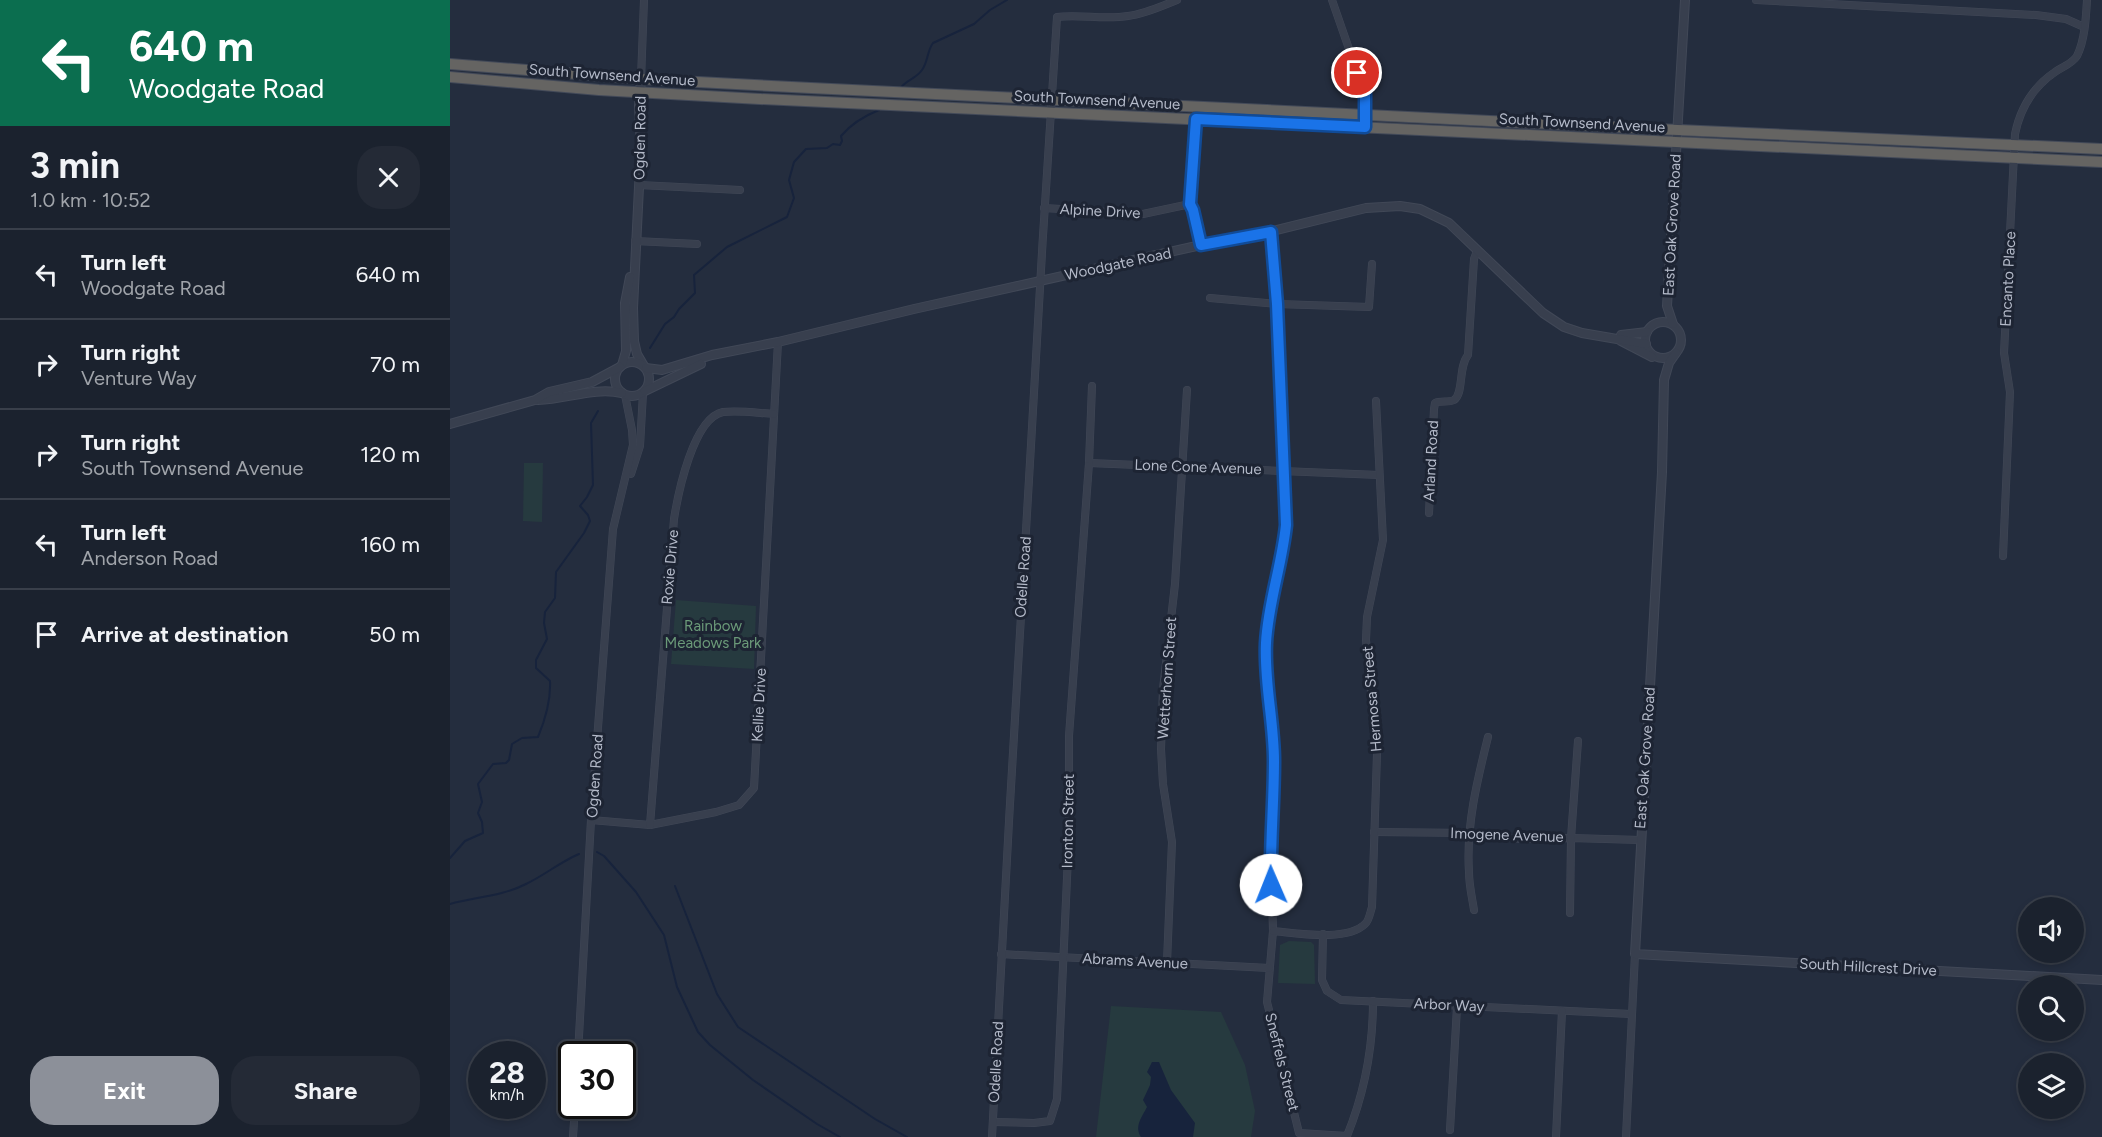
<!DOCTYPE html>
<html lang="en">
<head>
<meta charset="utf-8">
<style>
	:root { --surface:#1b222e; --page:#242a36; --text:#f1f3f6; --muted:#a0a4aa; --line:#393f4a; --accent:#8c9099 }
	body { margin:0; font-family:Figtree,sans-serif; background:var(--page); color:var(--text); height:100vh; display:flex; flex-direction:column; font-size:22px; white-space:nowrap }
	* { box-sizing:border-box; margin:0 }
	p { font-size:20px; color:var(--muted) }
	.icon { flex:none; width:33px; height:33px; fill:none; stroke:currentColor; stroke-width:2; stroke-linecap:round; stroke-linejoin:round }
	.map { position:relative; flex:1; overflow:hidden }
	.side { display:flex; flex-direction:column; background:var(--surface); width:450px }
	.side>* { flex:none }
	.top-card { background:#0b6e4f; color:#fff; overflow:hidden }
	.controls { position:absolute; left:1568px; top:897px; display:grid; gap:12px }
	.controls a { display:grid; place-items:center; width:66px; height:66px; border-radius:50%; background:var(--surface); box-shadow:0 3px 9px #0003,0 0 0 2px var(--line); font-size:30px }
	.speed { position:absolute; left:18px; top:1041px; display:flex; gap:12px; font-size:30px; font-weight:700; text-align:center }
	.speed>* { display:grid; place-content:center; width:78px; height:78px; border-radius:50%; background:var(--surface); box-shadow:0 3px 9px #0003,0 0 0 2px var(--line); line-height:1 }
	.speed small { font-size:15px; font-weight:400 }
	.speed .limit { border:3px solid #111; border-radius:9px; background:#fff; color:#111 }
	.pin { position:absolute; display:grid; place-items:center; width:51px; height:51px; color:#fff; margin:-26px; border:3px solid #fff; border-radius:50%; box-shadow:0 2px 6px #0007 }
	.me { position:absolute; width:66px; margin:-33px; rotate:359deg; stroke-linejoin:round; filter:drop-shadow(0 0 4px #0008) }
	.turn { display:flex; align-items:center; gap:21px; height:126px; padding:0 30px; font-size:27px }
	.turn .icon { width:78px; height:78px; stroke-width:2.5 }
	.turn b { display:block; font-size:42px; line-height:51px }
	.round { display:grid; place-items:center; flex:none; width:63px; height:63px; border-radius:24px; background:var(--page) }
	.summary { display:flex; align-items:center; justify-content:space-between; height:102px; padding:0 30px }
	h1 { font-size:36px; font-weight:700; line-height:45px }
	.button { display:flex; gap:12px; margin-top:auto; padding:12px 30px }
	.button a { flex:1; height:69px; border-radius:24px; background:var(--accent); color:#fff; font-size:24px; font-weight:700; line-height:69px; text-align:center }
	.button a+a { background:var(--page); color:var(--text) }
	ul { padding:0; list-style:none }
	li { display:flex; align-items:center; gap:18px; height:90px; padding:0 30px; border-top:2px solid var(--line) }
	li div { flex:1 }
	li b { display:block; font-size:22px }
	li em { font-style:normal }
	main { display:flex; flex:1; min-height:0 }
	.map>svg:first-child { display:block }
</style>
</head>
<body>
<main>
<section class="side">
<div class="top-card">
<div class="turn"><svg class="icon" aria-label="left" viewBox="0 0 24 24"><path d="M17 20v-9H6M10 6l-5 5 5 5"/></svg><div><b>640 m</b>Woodgate Road</div></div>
</div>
<div class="summary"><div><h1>3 min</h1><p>1.0 km · 10:52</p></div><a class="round"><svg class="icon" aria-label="close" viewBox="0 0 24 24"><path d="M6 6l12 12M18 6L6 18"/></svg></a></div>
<ul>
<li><svg class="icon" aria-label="left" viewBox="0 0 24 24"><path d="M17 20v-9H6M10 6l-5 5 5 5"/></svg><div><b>Turn left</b><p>Woodgate Road</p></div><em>640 m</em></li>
<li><svg class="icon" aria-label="right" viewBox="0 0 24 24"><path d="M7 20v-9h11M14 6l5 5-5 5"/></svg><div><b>Turn right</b><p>Venture Way</p></div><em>70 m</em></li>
<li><svg class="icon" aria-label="right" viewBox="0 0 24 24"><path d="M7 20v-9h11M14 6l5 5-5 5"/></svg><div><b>Turn right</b><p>South Townsend Avenue</p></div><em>120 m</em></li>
<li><svg class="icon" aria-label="left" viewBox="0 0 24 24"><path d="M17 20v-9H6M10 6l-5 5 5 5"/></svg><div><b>Turn left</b><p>Anderson Road</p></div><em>160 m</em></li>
<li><svg class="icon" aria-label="arrive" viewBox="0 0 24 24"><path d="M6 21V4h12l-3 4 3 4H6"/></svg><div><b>Arrive at destination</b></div><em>50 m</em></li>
</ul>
<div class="button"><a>Exit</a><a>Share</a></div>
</section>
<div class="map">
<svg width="1652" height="1137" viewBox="0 0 1652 1137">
	<rect width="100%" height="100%" fill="#242d3e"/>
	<!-- green -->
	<g fill="#263a3f">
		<polygon points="74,463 93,463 92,522 73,521"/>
		<polygon points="226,600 306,606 304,669 221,664"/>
		<polygon points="839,941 861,942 864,945 865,984 828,983 830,945"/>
		<polygon points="661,1006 771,1012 795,1065 805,1111 801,1137 646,1137"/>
	</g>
	<!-- water -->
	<path fill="#17233c" d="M702 1062H709L721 1090 745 1123 743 1137H691C684 1126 692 1117 697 1107L693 1100 700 1085 701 1077 697 1072Z"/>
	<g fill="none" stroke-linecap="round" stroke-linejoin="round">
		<!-- stream -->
		<g stroke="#17233c" stroke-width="2">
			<path d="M450 89C455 80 466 79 472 70 478 62 477 51 483 43L524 24 540 10 557 0"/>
			<path d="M200 348 215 324 224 317 229 309 245 293 244 275 277 247 337 217 344 198 339 180 344 162 356 149 377 148 383 144 390 145 392 141 391 136C401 124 414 116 429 110"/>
			<polyline points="147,852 154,856 186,892 214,935 227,987 248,1032 260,1045 303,1080 367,1124 390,1137"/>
			<path d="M0 858 15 841 33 833 32 822 28 813 32 802 28 784 43 764 56 763 59 760 62 744 72 738 88 737C95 720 101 700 100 681L86 668V660L97 639 94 623 95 612 105 598 106 572 134 533 140 521 138 515 130 506 137 497 143 485 141 423 148 411"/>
			<polyline points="225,886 267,994 288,1027 425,1119 457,1137"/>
			<path d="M0 904C25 897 53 896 76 884 95 875 110 862 129 854"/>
		</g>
		<!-- minor casing -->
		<g stroke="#414857" stroke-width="8">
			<g id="minor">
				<polyline points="882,0 915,95 915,127"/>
				<polyline points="1306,0 1586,15 1616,19 1634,27"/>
				<polyline points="191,79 194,0"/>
				<polyline points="747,107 740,204 743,210 751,245"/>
				<polyline points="189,185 290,190"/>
				<polyline points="594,208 693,214 740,204"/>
				<path d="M821 232 827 304 836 525 833 552 819 614 816 642V668L824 761 821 862 823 931 817 1002 849 1133 897 1136C914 1094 923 1046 923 1001"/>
				<polyline points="185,241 247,244"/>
				<polyline points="760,298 827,304 919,307 922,264"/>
				<polyline points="639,463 929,475"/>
				<polyline points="181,474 190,446 193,393"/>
				<path d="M979 513 984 409 985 403C991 400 998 403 1004 400 1014 394 1008 367 1018 355L1024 259 1027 251"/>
				<path d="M1553 556 1560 392 1554 353 1565 134C1570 109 1583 87 1605 72 1612 67 1622 64 1627 56 1635 40 1636 17 1637 0"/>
				<polyline points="141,820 200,825 266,812 289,805 304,788 328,342"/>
				<path d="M200 825 224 519C228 494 243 418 273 412 289 410 308 413 324 414"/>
				<polyline points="924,832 1020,833 1071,839 1121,838 1190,840"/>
				<path d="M1024 910C1022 897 1019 885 1019 872 1016 826 1027 781 1038 737"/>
				<polyline points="1120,913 1121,838 1128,741"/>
				<path d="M823 931C846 933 897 942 915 924 919 921 920 913 922 907L927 754 916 640 917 617 933 540 926 401"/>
				<polyline points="873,934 872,980 877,991 891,1000 1181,1014"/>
				<polyline points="551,954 819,968"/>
				<polyline points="717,962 722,842 713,784 711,749 713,689 725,584 737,390"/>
				<polyline points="128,1054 141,820 163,529 183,445 182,430 175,395"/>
				<polyline points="543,1122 584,1123 600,1121 607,1099 619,834 619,736 639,463 642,386"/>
				<polyline points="1000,1130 1007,1007"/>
				<polyline points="123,1137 125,1106"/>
				<path d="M542 1137C553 906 568 676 581 445 589 302 597 160 607 17 630 14 654 20 678 16 695 14 712 6 727 0"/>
				<polyline points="1106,1137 1112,1011"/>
				<polyline points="1176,1137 1185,954"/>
			</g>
		</g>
		<!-- tertiary casing -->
		<g stroke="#414857" stroke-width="10">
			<g id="tertiary">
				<polyline points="191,79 189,106 191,147 183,308 184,341 187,354 194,366"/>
				<circle cx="1213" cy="340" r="18"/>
				<polyline points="1223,324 1217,306 1235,0"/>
				<polyline points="1171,335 1197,332"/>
				<polyline points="1171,341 1202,357"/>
				<polyline points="1226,353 1219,363 1214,380 1212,472 1185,954 1652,980"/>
				<circle cx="182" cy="379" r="17"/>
				<polyline points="172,365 176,351 175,303 180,277"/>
				<polyline points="196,368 212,370 262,355 328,342 464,309 751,245 806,235 916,208 950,206 970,209 999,223 1093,313 1114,327 1132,333 1196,344"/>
				<polyline points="195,391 251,364"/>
				<path d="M88 400C117 399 144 387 172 393"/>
				<polyline points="0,424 85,400 99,392 142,382 170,367"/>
			</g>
		</g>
		<!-- trunk casing -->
		<g stroke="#434a59" stroke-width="12">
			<g id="trunk">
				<polyline points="0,64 191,79 361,88 1228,130 1652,149"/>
				<polyline points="0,77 149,90 310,99 1652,162"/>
			</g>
		</g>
		<!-- minor -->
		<use href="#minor" stroke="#383f4e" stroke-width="7"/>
		<!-- tertiary -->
		<use href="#tertiary" stroke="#383f4e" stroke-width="8"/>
		<!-- trunk -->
		<use href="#trunk" stroke="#656462" stroke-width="10"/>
	</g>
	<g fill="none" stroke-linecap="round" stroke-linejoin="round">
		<!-- route casing -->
		<g stroke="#114b97" stroke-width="15">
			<path id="route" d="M821 885C820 844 824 803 824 761 824 722 814 682 816 643 818 603 832 565 836 525L827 304 821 232 751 245 743 210 740 204 746 119 915 127V94L907 73"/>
		</g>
		<!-- route -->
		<use href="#route" stroke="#1a73e8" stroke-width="10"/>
	</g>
	<g text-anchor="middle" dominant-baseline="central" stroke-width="6" stroke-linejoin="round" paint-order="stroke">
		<!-- street labels -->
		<g font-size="15" fill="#b4bac9" stroke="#1d2433">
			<text transform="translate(162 75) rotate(4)">South Townsend Avenue</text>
			<text transform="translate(647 100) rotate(3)">South Townsend Avenue</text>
			<text transform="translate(1132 123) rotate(3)">South Townsend Avenue</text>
			<text transform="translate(190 138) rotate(-89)">Ogden Road</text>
			<text transform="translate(650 211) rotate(3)">Alpine Drive</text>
			<text transform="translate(1222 225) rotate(-87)">East Oak Grove Road</text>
			<text transform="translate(668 264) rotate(-12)">Woodgate Road</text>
			<text transform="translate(1558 279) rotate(-87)">Encanto Place</text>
			<text transform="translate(981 461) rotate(-87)">Arland Road</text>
			<text transform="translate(748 467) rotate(2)">Lone Cone Avenue</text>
			<text transform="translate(220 567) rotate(-85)">Roxie Drive</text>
			<text transform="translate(573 577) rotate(-86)">Odelle Road</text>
			<text transform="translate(717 678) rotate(-86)">Wetterhorn Street</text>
			<text transform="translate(922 699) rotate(-95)">Hermosa Street</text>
			<text transform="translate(309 705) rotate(-87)">Kellie Drive</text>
			<text transform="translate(1195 758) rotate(-86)">East Oak Grove Road</text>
			<text transform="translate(145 776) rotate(-86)">Ogden Road</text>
			<text transform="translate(618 821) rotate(-89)">Ironton Street</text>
			<text transform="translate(1057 835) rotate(2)">Imogene Avenue</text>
			<text transform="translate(685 961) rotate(3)">Abrams Avenue</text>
			<text transform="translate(1418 967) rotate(3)">South Hillcrest Drive</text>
			<text transform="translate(999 1005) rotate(3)">Arbor Way</text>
			<text transform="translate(546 1062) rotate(-87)">Odelle Road</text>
			<text transform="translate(832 1062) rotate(76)">Sneffels Street</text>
		</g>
		<!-- park labels -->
		<g font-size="15" fill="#6b9a79" stroke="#1d2433">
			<text x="263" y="626">Rainbow<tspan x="263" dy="17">Meadows Park</tspan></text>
		</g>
	</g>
</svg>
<div class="controls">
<a><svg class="icon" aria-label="sound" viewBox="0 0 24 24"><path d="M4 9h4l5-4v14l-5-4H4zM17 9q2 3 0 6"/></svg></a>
<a><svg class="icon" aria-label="search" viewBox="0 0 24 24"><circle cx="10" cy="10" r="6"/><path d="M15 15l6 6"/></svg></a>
<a><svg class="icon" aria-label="layers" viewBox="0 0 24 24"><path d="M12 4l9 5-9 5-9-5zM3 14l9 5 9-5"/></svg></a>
</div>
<div class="speed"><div>28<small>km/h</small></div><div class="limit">30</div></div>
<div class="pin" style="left:907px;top:73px;background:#d93025"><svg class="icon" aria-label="arrive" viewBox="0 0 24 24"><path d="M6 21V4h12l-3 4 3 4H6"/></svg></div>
<svg class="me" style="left:821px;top:885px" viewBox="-20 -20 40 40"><circle r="19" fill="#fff"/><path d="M0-13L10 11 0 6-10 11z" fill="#1a73e8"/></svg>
</div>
</main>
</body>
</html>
